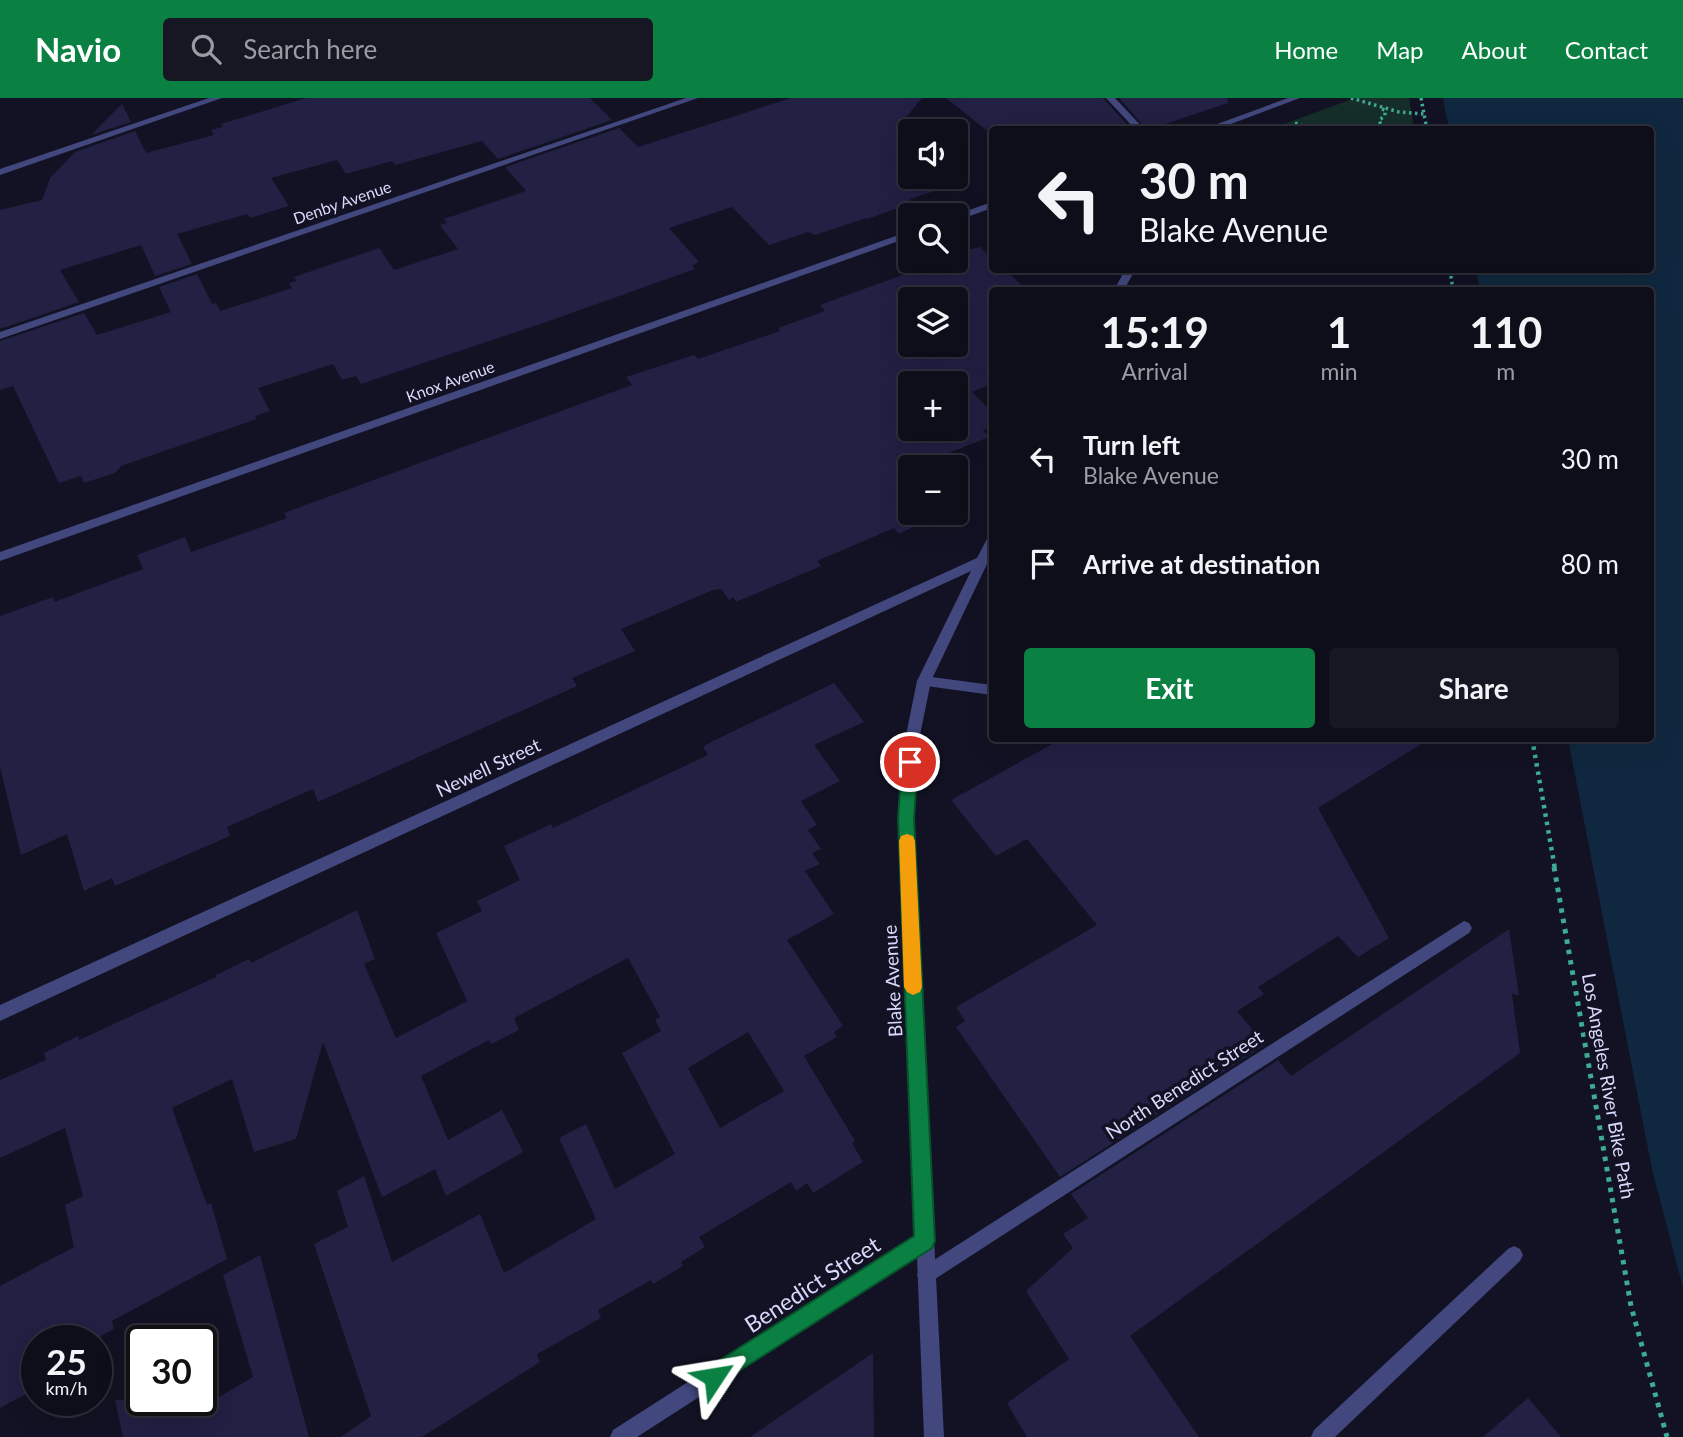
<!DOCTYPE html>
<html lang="en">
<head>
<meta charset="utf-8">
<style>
	:root { --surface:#0e0e1b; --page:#171724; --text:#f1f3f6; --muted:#9b9ca3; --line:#2e2e3a; --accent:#0b8043 }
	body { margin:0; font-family:Lato,sans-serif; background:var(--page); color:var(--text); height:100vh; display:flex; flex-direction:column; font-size:26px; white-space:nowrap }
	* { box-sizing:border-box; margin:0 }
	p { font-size:23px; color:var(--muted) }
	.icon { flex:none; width:38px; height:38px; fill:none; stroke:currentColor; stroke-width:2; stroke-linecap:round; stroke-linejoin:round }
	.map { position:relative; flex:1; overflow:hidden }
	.side { position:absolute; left:989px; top:189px; width:665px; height:455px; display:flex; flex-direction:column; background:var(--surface); border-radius:7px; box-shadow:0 7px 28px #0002,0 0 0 2px var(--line) }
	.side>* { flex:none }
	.hud { position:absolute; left:989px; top:28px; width:665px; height:147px; border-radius:7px; box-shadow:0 7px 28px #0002,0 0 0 2px var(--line); background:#0e0e1b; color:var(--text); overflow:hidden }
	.buttons { position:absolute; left:898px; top:21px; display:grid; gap:14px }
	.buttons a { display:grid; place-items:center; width:70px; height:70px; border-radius:7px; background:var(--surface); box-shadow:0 7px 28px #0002,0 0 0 2px var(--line); font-size:35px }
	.speed { position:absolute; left:21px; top:1227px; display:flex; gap:14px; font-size:35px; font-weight:700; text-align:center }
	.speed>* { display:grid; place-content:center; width:91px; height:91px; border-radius:50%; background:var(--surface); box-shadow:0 7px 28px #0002,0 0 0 2px var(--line); line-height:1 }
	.speed small { font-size:18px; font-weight:400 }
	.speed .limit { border:4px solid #111; border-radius:10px; background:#fff; color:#111 }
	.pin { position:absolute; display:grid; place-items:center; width:60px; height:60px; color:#fff; margin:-30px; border:4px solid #fff; border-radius:50%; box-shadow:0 2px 7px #0007 }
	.me { position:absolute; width:77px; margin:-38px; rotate:57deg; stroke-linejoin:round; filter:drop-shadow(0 0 5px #0008) }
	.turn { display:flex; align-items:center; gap:24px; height:147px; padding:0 35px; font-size:32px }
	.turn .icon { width:91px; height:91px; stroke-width:2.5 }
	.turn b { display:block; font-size:49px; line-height:60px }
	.eta { display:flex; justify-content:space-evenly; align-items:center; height:119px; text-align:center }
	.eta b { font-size:42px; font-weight:700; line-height:49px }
	.primary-button { display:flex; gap:14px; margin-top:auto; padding:14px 35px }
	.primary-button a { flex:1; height:80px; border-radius:7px; background:var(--accent); color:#fff; font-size:28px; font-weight:700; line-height:80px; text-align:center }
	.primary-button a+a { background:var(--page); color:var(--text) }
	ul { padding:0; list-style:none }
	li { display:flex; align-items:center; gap:21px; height:105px; padding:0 35px }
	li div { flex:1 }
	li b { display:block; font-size:26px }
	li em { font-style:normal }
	header { display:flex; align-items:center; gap:42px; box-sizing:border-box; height:98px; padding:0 35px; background:var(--accent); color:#fff }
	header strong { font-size:33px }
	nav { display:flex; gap:38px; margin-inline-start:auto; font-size:24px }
	.search { width:490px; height:63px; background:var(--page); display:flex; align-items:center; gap:18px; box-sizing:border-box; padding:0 24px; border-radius:7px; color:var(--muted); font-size:26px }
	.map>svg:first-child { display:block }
</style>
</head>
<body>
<header>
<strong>Navio</strong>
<div class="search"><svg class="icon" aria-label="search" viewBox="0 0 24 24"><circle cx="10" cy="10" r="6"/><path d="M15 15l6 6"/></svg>Search here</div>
<nav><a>Home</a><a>Map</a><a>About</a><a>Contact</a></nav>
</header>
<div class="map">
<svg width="1683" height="1339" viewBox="0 0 1683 1339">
	<rect width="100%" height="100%" fill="#121224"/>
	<!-- green -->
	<polygon fill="#152e29" points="1355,0 1409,0 1414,31 1292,32 1284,26"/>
	<!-- water -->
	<polygon fill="#10283f" points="1443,0 1683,0 1683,1190 1652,1071 1568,641 1650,640 1650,192 1480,192 1476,172 1650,172 1650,32 1449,31"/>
	<!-- building -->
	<g fill="#222043" fill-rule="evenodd">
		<polygon points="306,0 590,0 612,22 498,61 482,43 395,67 392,63 346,76 337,62 271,80 289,108 250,120 247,116 177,136 192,166 155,178 141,147 60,172 79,204 0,231 0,112 42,102 50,80 75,54 135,33 146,55 214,37 211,32 223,29 221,26"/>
		<polygon points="791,0 922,0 896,32 910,44 910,79 952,79 959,85 910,101 910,106 867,121 866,120 815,137 808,134 769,147 732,109 669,130 699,164 692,168 695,171 552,222 361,286 356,278 342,282 333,266 258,290 270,313 255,318 257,321 121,368 115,375 84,385 81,378 59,385 13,288 0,292 0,243 84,215 97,237 171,214 159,189 197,176 212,206 216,205 220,213 292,190 289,185 297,183 294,179 379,150 394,172 458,151 440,127 447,125 444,121 526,93 505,69 619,30 638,49"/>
		<polygon points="946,0 1103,0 1132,32 986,32"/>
		<polygon points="1119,0 1227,0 1228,5 1147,32"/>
		<polygon points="122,6 131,24 91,37"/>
		<path d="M980 149 992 160V172H1005L1027 192H992V286L972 294 992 314V328L983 332 989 339 936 360 944 369H910V415H927L932 420 899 436 894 430 817 463 821 468 736 504 733 499 729 502 721 491 713 492 621 531 635 553 572 580 577 588 318 704 313 691 227 729 230 738 115 788 112 780 84 793 67 736 21 757 0 669V518L53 499 54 504 143 471 137 457 185 439 191 454 287 420 284 415 632 287 626 279 694 257 698 261 780 233 778 230 825 213 820 207 916 172 914 170 932 163H956V155ZM910 201H956V247H910ZM910 285H956V331H910Z"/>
		<path d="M834 585 864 624 814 647 840 683 801 703 817 727 808 732 821 751 812 755 820 766 805 773 834 816 787 842 843 928 834 934 837 939 804 958 855 1043 852 1045 863 1064 813 1095 807 1085 796 1093 791 1084 699 1139 705 1149 681 1164 683 1168 653 1186 651 1182 598 1212 601 1220 537 1256 540 1264 422 1339H341L371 1318 314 1146 348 1129 337 1093 364 1078 392 1164 480 1116 504 1175 596 1121 559 1040 586 1026 615 1091 675 1056 622 955 661 933 655 922 660 919 628 860 514 920 519 932 491 946 489 942 421 978 448 1042 502 1012 523 1054 446 1098 435 1071 382 1099 323 944 296 1041 254 1054 232 981 172 1010 207 1107 211 1105 227 1161 112 1223 114 1231 93 1242H37V1290L0 1310V1188L74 1149 65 1107 83 1098 65 1030 0 1060V982L46 962 44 955 78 938 79 942 216 879V877L249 861 251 865 357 812 375 861 364 866 396 940 467 903 436 835 482 813 477 803 520 782 504 748 551 726 553 730 708 657 703 649 713 643ZM748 934 784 993 720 1030 688 970Z"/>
		<polygon points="1063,640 1431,640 1318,710 1389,840 1358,859 1338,838 1258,889 1264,896 1237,913 1265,947 1060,1079 956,929 965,923 956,909 1097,827 1027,741 996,758 951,702"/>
		<polygon points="1509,831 1519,897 1512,896 1520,955 1130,1238 1199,1339 1027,1339 1007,1305 1069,1261 1026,1193 1073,1150 1063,1136 1088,1120 1071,1096 1278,962 1291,978"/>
		<polygon points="260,1157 309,1339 123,1339 115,1302 214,1302 253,1279 223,1177"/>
		<polygon points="873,1255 874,1339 750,1339"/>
		<polygon points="1528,1300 1561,1339 1483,1339"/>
	</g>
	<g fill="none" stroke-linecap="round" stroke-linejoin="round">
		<!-- path-far2 -->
		<g stroke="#3dab95" stroke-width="3.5" stroke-dasharray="2.5 3.5" stroke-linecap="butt">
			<polyline points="1351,0 1399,14 1424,16"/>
			<polyline points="1421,0 1427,32"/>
			<polyline points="1382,11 1385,12 1385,18 1379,22 1383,32"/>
			<polyline points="1295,25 1314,32"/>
			<polyline points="1450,172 1453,192"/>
		</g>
		<!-- path-far1 -->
		<polyline stroke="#3dab95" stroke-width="4.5" stroke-dasharray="3.5 5" stroke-linecap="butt" points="1532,640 1555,771"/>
		<!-- path -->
		<polyline stroke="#3dab95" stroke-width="5" stroke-dasharray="4.5 6" stroke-linecap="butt" points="1554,769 1631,1208 1667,1339"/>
		<!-- lane -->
		<g fill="#42487e" fill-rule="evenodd">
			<polygon points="924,578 992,587 992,597 919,587 917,583"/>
			<polygon points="1464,823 1469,825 1472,830 1469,835 932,1183 926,1186 920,1183 917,1177 920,1171"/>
			<polygon points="1514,1148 1520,1151 1523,1157 1520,1163 1335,1339 1311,1339 1314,1332 1508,1151"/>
		</g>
		<!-- street -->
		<g fill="#42487e" fill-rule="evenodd">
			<polygon points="209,0 222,0 0,77 0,71"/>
			<polygon points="686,0 698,0 0,241 0,234"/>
			<polygon points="1106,0 1115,0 1145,32 1136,32"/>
			<polygon points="1288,0 1300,0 1215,32 1201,32"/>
			<polygon points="992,104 992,110 956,123 955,117"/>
			<polygon points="910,133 910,139 0,463 0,454"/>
			<polygon points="1125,172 1135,172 1124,192 1114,192"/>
			<polygon points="992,438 992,463 987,466 931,583 920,637 913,720 944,1339 924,1339 917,1159 637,1339 610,1339 613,1332 916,1138 899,720 906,637 917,583 971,473 0,923 0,907 977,460 988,439"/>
		</g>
	</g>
	<!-- route -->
	<polygon fill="#0b8043" stroke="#07532c" stroke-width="2" points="910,658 918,664 914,720 935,1143 932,1150 714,1289 706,1286 703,1279 706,1271 914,1138 898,720 902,664"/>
	<!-- slow -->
	<polygon fill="#f59e0b" points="907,736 913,738 915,743 922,889 920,894 913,897 907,894 904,889 899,743 901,738"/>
	<g text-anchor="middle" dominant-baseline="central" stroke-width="7" stroke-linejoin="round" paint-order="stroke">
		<!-- far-street labels -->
		<g font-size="16" fill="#d9dafb" stroke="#121224">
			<text transform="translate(342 104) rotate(-19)">Denby Avenue</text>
			<text transform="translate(450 283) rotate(-20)">Knox Avenue</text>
		</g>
		<!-- street labels -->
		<g font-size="19" fill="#d9dafb" stroke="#121224">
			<text transform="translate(488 669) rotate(-25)">Newell Street</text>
			<text transform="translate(892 883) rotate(-93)">Blake Avenue</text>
			<text transform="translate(1184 986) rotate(-33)">North Benedict Street</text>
			<text transform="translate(1609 988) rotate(80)">Los Angeles River Bike Path</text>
		</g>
		<!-- near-street labels -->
		<g font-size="23" fill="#d9dafb" stroke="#121224">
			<text transform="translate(812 1186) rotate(-33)">Benedict Street</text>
		</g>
	</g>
</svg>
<div class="buttons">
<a><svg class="icon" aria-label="sound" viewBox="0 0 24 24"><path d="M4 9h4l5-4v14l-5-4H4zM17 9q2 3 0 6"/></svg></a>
<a><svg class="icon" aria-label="search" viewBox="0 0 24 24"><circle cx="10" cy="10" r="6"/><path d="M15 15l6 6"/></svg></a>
<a><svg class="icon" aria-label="layers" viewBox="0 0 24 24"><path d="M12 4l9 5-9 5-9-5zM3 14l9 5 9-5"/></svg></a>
<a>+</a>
<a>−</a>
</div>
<div class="speed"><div>25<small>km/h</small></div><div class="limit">30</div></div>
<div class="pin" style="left:910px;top:664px;background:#d93025"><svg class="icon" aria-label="arrive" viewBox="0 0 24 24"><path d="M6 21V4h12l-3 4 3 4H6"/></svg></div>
<svg class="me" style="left:714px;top:1279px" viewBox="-20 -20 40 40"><path d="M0-17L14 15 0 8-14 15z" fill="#0b8043" stroke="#fff" stroke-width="4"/></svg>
<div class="hud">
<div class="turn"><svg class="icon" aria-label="left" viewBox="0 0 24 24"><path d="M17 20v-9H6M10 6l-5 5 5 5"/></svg><div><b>30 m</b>Blake Avenue</div></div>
</div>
<section class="side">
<div class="eta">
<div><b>15:19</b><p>Arrival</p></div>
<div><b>1</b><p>min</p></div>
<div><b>110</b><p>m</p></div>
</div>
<ul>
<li><svg class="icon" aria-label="left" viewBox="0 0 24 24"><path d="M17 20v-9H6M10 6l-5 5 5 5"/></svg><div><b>Turn left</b><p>Blake Avenue</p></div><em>30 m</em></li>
<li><svg class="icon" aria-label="arrive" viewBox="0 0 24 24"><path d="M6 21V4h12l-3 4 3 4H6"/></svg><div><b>Arrive at destination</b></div><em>80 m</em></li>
</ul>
<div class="primary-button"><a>Exit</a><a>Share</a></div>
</section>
</div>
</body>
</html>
